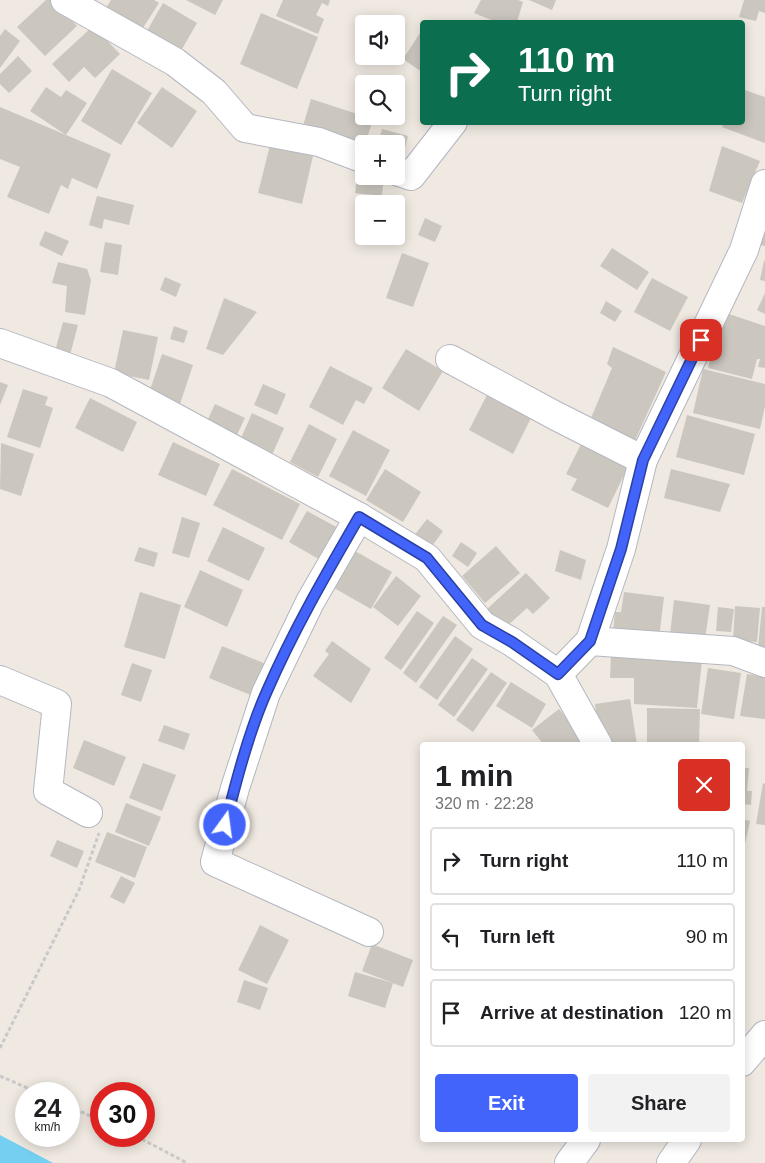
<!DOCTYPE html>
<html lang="en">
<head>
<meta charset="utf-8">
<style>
	:root { --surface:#fff; --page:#f2f2f2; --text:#202124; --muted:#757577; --line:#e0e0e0; --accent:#4264fb }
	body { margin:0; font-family:Helvetica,sans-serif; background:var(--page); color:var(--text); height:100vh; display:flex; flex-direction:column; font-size:19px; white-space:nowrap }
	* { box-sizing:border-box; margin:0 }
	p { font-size:16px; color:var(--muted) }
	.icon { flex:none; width:28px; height:28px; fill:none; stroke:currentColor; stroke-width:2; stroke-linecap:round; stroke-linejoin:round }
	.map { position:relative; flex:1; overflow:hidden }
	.panel { position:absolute; left:420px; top:742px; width:325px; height:400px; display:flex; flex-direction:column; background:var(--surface); border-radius:5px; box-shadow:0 2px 12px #0003 }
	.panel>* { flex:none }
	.hud { position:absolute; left:420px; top:20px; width:325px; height:105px; border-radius:5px; box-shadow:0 2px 12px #0003; background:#0b6e4f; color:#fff; overflow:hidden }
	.tools { position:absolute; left:355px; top:15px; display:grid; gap:10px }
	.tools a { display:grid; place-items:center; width:50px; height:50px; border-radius:5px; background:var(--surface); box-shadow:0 2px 12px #0003; font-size:25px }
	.speed { position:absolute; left:15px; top:1082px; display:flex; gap:10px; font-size:25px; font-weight:700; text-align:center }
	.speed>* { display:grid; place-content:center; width:65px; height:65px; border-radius:50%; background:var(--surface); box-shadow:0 2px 12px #0003; line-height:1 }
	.speed small { font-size:12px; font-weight:400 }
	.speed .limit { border:8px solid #d22; background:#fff; color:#111 }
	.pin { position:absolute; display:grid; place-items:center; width:42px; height:42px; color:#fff; margin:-21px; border-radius:10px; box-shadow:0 2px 8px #0006 }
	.me { position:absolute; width:55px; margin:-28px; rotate:14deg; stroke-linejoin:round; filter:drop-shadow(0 0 4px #0008) }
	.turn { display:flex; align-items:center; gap:18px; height:105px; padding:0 15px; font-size:22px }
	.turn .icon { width:65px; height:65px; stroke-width:2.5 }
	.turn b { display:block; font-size:35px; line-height:42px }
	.round { display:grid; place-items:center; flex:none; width:52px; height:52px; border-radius:5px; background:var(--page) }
	.head { display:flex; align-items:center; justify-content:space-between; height:85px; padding:0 15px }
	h1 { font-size:30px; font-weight:700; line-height:38px }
	.button { display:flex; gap:10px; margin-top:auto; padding:10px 15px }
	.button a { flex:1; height:58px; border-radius:5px; background:var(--accent); color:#fff; font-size:20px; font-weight:700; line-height:58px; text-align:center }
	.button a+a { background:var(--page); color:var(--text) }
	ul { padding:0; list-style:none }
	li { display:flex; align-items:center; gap:15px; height:68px; margin:0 10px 8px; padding:0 5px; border:2px solid var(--line); border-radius:5px }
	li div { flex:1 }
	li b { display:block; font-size:19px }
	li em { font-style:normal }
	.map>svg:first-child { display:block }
</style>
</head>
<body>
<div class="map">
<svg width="765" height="1163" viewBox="0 0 765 1163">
	<rect width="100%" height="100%" fill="#efe9e1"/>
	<!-- water -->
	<polygon fill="#75cff0" points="0,1135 53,1163 0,1163"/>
	<!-- building -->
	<g fill="#cbc7bf">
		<polygon points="46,0 54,0 77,26 45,56 17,27"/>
		<polygon points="111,0 154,0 159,3 139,34 104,11"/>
		<polygon points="186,0 223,0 215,15"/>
		<polygon points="283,0 330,0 328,6 322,3 316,15 324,19 318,34 276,16"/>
		<polygon points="481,0 518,0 523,2 517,22 496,22 474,13"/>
		<polygon points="529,0 556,0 552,10"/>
		<polygon points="744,0 765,0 765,13 759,11 756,21 739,17"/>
		<polygon points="163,3 197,23 178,56 144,36"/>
		<polygon points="261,13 318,37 297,89 240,64"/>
		<polygon points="93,26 120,54 95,78 84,67 69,82 52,64"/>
		<polygon points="5,29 20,41 0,68 0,36"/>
		<polygon points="422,30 422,72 403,59"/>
		<polygon points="18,56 32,71 9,93 0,84 0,74"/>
		<polygon points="112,69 152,93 121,145 81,121"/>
		<polygon points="46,87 61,97 66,90 87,103 66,135 30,111"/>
		<polygon points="162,87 197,111 172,148 137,123"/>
		<polygon points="742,89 765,97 765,143 722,127 724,122 742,122"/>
		<polygon points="311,99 373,119 364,148 302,129"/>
		<polygon points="0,107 111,154 97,189 72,178 68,189 61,185 49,214 7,197 20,167 0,159"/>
		<polygon points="382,129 408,136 402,160 396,158 396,144 378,144"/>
		<polygon points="270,145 313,156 302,204 258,193"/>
		<polygon points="722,146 760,161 742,203 709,191"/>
		<polygon points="358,171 364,172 364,176 384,176 382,196 355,193"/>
		<polygon points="97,196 134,205 129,225 104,219 102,229 89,225"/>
		<polygon points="425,218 442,226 435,242 418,235"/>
		<polygon points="765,228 765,246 760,245"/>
		<polygon points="45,231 69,241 62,256 39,245"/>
		<polygon points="105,242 122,245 118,275 100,272"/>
		<polygon points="612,248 649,272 637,290 600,266"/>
		<polygon points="402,253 429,263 413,307 386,298"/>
		<polygon points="764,261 765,261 765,281 760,280"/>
		<polygon points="58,262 87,269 91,280 85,315 65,312 67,286 52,283"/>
		<polygon points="165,277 181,284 176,297 160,290"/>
		<polygon points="652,278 688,297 670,331 634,312"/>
		<polygon points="765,293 765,314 757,310"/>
		<polygon points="224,298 257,312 223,355 206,349"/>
		<polygon points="606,301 622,311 615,322 600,313"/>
		<polygon points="723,312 765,326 765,368 758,367 760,359 757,359 752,379 708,368"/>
		<polygon points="63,322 78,325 70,355 55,351"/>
		<polygon points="174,326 188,331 184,343 170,339"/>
		<polygon points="123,330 158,337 149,380 114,373"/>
		<polygon points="613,347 666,372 633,445 588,425 612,368 607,364"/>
		<polygon points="406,349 443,371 419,411 382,388"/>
		<polygon points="162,354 193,365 178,410 147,399"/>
		<polygon points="330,366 373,388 364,404 356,400 343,425 309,407"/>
		<polygon points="703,369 765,384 765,406 760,429 693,413"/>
		<polygon points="0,382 8,385 0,405"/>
		<polygon points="263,384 286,394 277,415 254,405"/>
		<polygon points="23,389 48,397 45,405 53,408 40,448 7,437"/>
		<polygon points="489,391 533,414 513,454 469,430"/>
		<polygon points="90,398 137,422 123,452 75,428"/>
		<polygon points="215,404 245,418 233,443 203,430"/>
		<polygon points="252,413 284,428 271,457 239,443"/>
		<polygon points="687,415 755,434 744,475 676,457"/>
		<polygon points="309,424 337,439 318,477 290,462"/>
		<polygon points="353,430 390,450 366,496 329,476"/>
		<polygon points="173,442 220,464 206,496 158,475"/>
		<polygon points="582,442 629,465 608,508 571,490 577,479 566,474"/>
		<polygon points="1,443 34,454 21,496 0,489"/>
		<polygon points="232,469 300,504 282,540 213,505"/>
		<polygon points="385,469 421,492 403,522 366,500"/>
		<polygon points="671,469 730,484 720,512 664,498"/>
		<polygon points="307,511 340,529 322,561 289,542"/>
		<polygon points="182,517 200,523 189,558 172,553"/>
		<polygon points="427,519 443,531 430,549 413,537"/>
		<polygon points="223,527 265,548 249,581 207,561"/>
		<polygon points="461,542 477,553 468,567 452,556"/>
		<polygon points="496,546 520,573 485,603 462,576"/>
		<polygon points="139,547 158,553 154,567 134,561"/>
		<polygon points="560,550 586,560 581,580 555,571"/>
		<polygon points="355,551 392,572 371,609 334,588"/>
		<polygon points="200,570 243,590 227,627 184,607"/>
		<polygon points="526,573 550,598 533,614 527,608 504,629 486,610"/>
		<polygon points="396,576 421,596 398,626 373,607"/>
		<polygon points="140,592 181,605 165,659 124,647"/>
		<polygon points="624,592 664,597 659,638 613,632 615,612 621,612"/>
		<polygon points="674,600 710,605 705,639 670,635"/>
		<polygon points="735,606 760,608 757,642 733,640"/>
		<polygon points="718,607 734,609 731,632 716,631"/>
		<polygon points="762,607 765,607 765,649 758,648"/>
		<polygon points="417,611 434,623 401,670 384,658"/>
		<polygon points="443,616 457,625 416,683 403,673"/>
		<polygon points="455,636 473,649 437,700 419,687"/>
		<polygon points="332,641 371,669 351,703 313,676 329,654 325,651"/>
		<polygon points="222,646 266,664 253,696 209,678"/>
		<polygon points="611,654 702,660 697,708 634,704 634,678 610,678"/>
		<polygon points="472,658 488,669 454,717 438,705"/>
		<polygon points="132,663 152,670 141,702 121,695"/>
		<polygon points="708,668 741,673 734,719 701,714"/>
		<polygon points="491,672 507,683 473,732 456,720"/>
		<polygon points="747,674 765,677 765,719 740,716"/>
		<polygon points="511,682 546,704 532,728 496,706"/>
		<polygon points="630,699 637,745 609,745 606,728 598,729 595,704"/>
		<polygon points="647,708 700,709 699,745 647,745"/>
		<polygon points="559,709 588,745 544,745 532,730"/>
		<polygon points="164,725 190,734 184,750 158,741"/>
		<polygon points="84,740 126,757 114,786 73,768"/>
		<polygon points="143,763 176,775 162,811 129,798"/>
		<polygon points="742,768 749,768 747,791 752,791 751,805 742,804"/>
		<polygon points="763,783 765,784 765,825 756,824"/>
		<polygon points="126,803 161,817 149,846 115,832"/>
		<polygon points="742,819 750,821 745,844 742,844"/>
		<polygon points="107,832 147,847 135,878 95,862"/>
		<polygon points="57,840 84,851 77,868 50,856"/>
		<polygon points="121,876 135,883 124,904 110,897"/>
		<polygon points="260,925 289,940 267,984 238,970"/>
		<polygon points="372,944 413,960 403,987 362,971"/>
		<polygon points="355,972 393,983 385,1008 348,996"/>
		<polygon points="244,980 268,988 260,1010 237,1002"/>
	</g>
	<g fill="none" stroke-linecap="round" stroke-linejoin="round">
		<!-- minor casing -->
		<g stroke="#b4b7c1" stroke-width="30">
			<g id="minor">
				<polyline points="65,0 175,62 214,92 245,128 319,142 364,159"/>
				<polyline points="396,171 411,176 453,122"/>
				<polyline points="0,343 111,383 359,517 427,558 482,625 512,642 558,674 598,745"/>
				<polyline points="450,359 556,416 643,460"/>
				<polyline points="359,517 310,602 266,693 235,788 215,862 369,932"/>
				<polyline points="590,641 733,651 765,663"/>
				<polyline points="558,674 590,641 621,549 643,460 744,250 765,184"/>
				<polyline points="0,680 57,704 48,791 88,813"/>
				<polyline points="742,1062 765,1035"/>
				<polyline points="569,1163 586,1140"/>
				<polyline points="671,1163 687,1140"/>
			</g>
		</g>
		<!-- path -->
		<g stroke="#c9c9c9" stroke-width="3" stroke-dasharray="4 2.5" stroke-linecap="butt">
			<polyline points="0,1048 79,890 99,833"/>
			<polyline points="0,1076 41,1094"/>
			<polyline points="69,1106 101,1121"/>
			<polyline points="136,1136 187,1163"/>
		</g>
		<!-- minor -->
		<use href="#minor" stroke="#fff" stroke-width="28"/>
	</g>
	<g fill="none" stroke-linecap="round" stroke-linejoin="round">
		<!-- route casing -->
		<g stroke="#2b41a3" stroke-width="12">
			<path id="route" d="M225 825C236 782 249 731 267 691 293 631 326 574 359 517L427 558 482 625 512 642 558 674 590 641 621 549 643 460 701 340"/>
		</g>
		<!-- route -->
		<use href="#route" stroke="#4264fb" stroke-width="9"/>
	</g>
</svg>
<div class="tools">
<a><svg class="icon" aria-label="sound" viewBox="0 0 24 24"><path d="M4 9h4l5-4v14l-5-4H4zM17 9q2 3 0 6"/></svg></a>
<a><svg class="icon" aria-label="search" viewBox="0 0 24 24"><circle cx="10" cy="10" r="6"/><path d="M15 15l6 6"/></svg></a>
<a>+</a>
<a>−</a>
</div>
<div class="speed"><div>24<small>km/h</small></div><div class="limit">30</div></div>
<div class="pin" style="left:701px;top:340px;background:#d93025"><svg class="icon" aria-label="arrive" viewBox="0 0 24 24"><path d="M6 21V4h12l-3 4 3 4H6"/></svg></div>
<svg class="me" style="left:225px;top:825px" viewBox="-20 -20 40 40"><circle r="17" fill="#4264fb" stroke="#fff" stroke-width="3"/><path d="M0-11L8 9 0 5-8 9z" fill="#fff"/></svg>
<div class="hud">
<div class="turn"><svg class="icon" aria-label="right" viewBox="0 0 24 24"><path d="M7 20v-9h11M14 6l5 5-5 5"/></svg><div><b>110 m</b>Turn right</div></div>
</div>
<section class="panel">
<div class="head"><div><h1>1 min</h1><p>320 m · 22:28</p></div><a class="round" style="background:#d93025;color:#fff"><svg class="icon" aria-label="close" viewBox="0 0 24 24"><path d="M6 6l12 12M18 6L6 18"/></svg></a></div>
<ul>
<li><svg class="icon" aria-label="right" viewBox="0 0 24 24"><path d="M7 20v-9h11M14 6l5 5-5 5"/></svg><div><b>Turn right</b></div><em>110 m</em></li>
<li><svg class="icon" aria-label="left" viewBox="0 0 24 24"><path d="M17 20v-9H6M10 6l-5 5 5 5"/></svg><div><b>Turn left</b></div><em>90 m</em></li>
<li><svg class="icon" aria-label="arrive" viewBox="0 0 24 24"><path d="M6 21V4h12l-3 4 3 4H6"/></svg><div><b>Arrive at destination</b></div><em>120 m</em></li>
</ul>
<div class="button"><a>Exit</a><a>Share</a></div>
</section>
</div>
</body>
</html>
